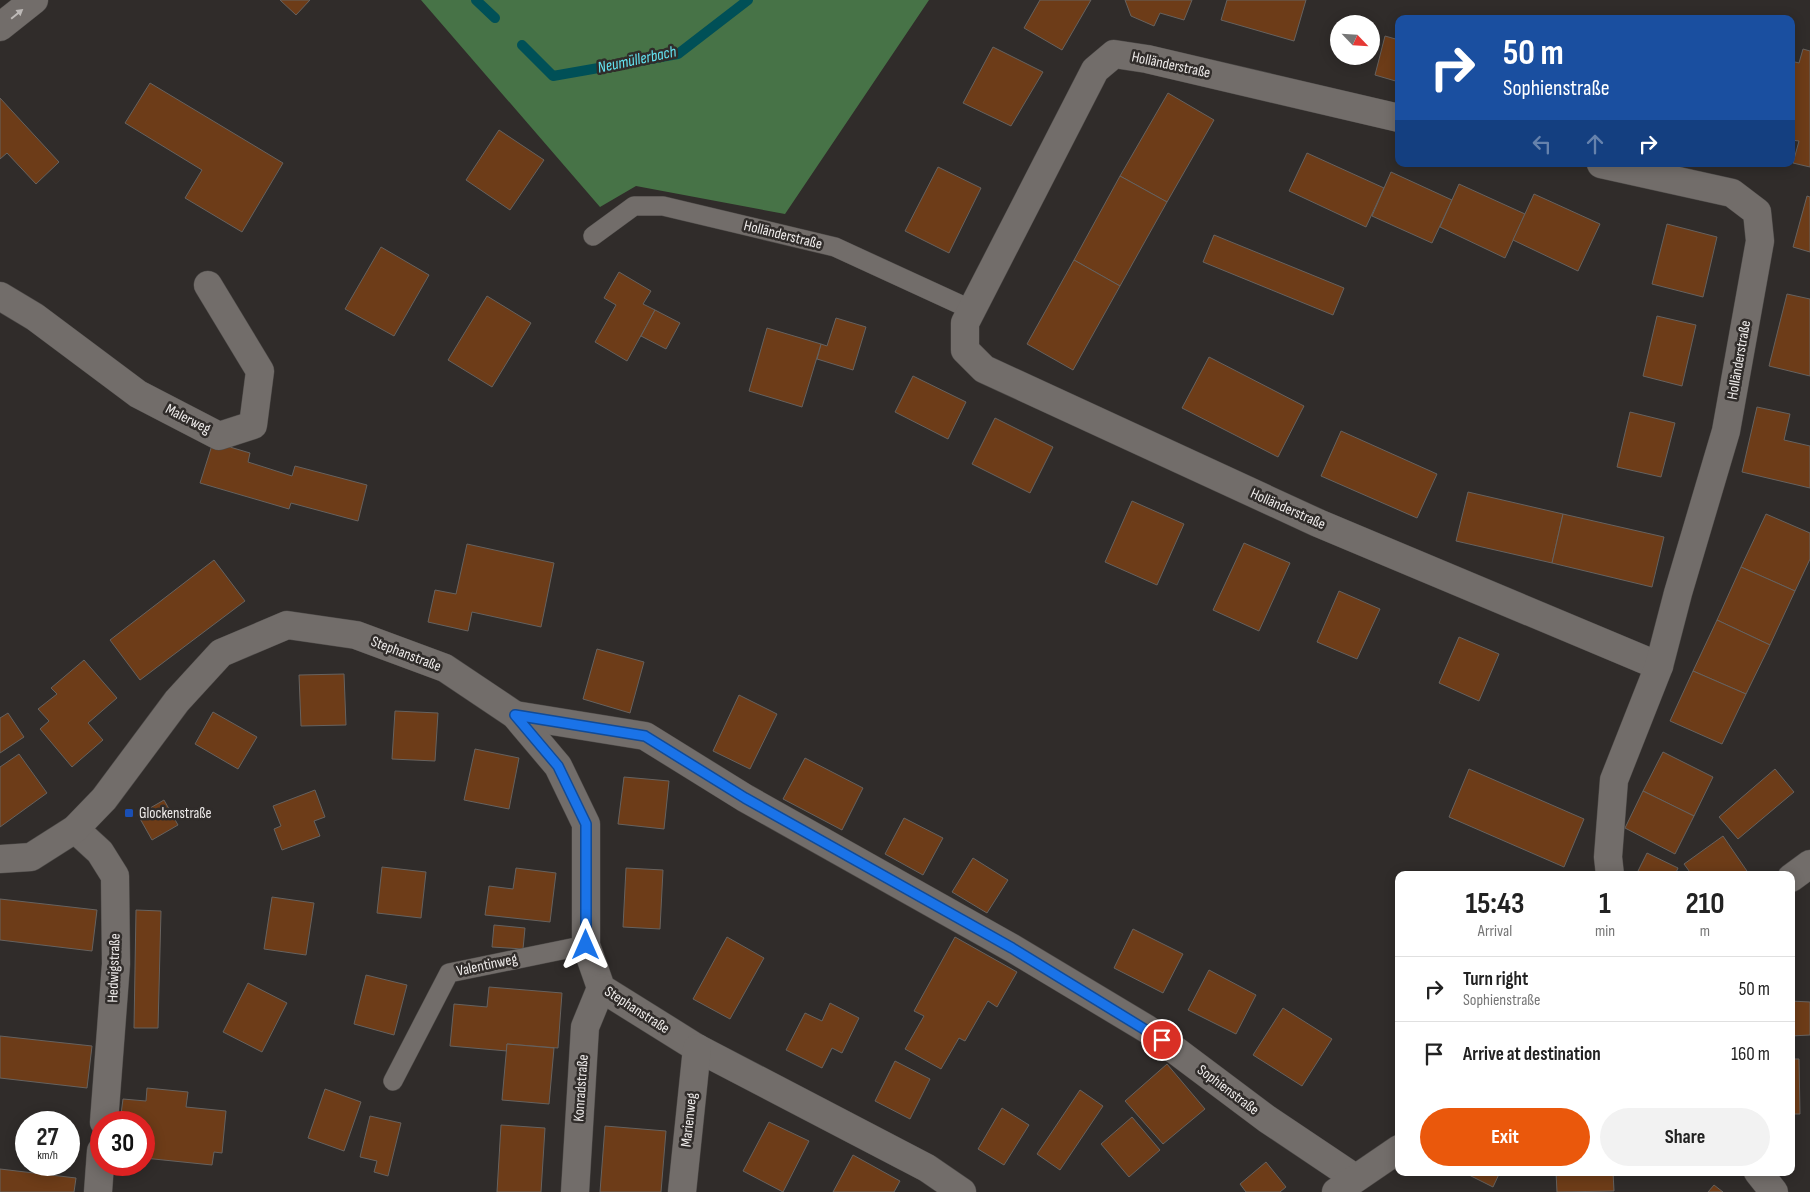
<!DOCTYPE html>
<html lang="en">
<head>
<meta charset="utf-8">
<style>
	:root { --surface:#fff; --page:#f2f2f2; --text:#222; --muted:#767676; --line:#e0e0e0; --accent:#ea580c }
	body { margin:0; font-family:"Sofia Sans Condensed",sans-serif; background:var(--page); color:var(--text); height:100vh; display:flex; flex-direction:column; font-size:19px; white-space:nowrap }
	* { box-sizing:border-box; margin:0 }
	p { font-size:16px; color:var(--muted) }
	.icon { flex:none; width:28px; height:28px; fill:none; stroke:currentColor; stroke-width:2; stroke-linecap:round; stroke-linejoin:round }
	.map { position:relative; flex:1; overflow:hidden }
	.details { position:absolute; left:1395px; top:871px; width:400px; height:305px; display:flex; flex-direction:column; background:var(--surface); border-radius:10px; box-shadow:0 2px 12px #0003 }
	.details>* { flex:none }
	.top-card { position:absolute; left:1395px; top:15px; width:400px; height:152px; border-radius:10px; box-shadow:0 2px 12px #0003; background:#1a4fa0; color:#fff; overflow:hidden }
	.needle { width:32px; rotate:115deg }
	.fabs { position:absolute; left:1330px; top:15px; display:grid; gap:10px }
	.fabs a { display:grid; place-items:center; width:50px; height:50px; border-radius:50%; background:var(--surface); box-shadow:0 2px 12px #0003; font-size:25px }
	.speed { position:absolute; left:15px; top:1111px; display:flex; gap:10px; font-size:25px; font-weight:700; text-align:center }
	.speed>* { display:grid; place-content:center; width:65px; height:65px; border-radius:50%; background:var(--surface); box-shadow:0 2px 12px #0003; line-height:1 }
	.speed small { font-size:12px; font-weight:400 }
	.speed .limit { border:8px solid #d22; background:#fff; color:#111 }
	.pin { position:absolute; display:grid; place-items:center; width:42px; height:42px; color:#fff; margin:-21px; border:2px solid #fff; border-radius:50%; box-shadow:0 1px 5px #0007 }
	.me { position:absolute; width:55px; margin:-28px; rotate:0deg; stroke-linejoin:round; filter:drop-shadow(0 0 4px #0008) }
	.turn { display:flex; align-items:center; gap:18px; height:105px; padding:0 25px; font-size:22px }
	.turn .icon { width:65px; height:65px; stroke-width:2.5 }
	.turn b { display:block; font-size:35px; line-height:42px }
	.lanes { display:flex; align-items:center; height:48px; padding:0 25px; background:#0003; justify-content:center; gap:25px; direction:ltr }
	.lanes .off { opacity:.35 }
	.eta { display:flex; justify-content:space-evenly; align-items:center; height:85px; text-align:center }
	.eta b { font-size:30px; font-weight:700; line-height:35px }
	.button { display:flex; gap:10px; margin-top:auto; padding:10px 25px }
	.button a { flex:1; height:58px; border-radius:30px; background:var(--accent); color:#fff; font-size:20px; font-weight:700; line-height:58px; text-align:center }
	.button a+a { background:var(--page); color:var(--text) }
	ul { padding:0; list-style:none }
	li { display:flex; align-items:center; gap:15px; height:65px; padding:0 25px; border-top:1px solid var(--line) }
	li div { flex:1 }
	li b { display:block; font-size:19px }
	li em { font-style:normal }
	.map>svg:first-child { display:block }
</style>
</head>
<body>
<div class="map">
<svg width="1810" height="1192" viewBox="0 0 1810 1192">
	<rect width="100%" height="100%" fill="#302c2a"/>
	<!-- forest -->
	<polygon fill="#477347" points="421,0 929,0 785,214 636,186 600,207"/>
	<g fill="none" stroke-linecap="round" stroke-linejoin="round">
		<!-- stream -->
		<g stroke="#005057" stroke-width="10">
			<polyline points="476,0 495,18"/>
			<polyline points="522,45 553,76 678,54 748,0"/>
		</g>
	</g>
	<!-- building -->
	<g fill="#6d3c18" stroke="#66625f">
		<polygon points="280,0 310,0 296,15"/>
		<polygon points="1040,0 1091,0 1062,50 1024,28"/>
		<polygon points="1125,0 1192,0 1184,20 1160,13 1154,26 1131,16"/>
		<polygon points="1227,0 1306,0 1294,41 1221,20"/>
		<polygon points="1385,36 1399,40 1399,82 1375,75"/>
		<polygon points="993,47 1043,72 1011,126 963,103"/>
		<polygon points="1803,49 1810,51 1810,167 1793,163 1799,141 1791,140 1791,61 1799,63"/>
		<polygon points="150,83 283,163 242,232 185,198 202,170 125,123"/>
		<polygon points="1168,93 1214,120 1167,202 1120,176"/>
		<polygon points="0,98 59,162 36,184 7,153 0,159"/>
		<polygon points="499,130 544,160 510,210 466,180"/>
		<polygon points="1307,153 1384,188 1366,227 1289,191"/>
		<polygon points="938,167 981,188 949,253 905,231"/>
		<polygon points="1391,172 1452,200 1432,243 1372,216"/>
		<polygon points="1120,176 1167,202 1120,286 1074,260"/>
		<polygon points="1459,184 1525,214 1505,258 1440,227"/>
		<polygon points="1534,194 1600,224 1578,271 1513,240"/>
		<polygon points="1807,196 1810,197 1810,252 1793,247"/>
		<polygon points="1667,224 1717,237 1703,297 1652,284"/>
		<polygon points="1214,235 1344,288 1333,315 1203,262"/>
		<polygon points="381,247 429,275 394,336 345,309"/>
		<polygon points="1074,260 1120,286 1073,370 1027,344"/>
		<polygon points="619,272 651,291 643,304 655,310 627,361 595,342 616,305 604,298"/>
		<polygon points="1787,294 1810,299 1810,376 1769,366"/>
		<polygon points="487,296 531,323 492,387 448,360"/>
		<polygon points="655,310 680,323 666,349 641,336"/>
		<polygon points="1657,316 1696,325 1682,386 1643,376"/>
		<polygon points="836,318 866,327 853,370 817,359 821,344 827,346"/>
		<polygon points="767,328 821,344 802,407 749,391"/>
		<polygon points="1209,357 1304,406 1278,457 1182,408"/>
		<polygon points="913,376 966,402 948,439 895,412"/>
		<polygon points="1757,407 1790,414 1784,440 1810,446 1810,488 1742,472"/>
		<polygon points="1630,412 1675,423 1661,477 1617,467"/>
		<polygon points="995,418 1053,447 1030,493 972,464"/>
		<polygon points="1341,431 1437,474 1417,518 1321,476"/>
		<polygon points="213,442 250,453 248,462 292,476 295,466 367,485 358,521 291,503 289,509 200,483"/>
		<polygon points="1468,492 1563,514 1552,563 1456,541"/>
		<polygon points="1132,501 1184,524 1157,585 1105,562"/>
		<polygon points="1563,514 1664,537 1652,587 1552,563"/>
		<polygon points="1766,514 1810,533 1810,559 1795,591 1741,567"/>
		<polygon points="1244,543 1290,563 1259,631 1213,610"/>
		<polygon points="467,544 554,563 541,627 472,612 468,631 428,622 435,590 456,594"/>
		<polygon points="214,560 245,601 140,680 110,640"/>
		<polygon points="1741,567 1795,591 1770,645 1717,620"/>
		<polygon points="1339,591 1380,609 1357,659 1317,642"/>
		<polygon points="1717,620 1770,645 1746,694 1693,671"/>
		<polygon points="1459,637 1499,654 1479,701 1439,683"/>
		<polygon points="597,649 644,662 630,713 583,699"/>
		<polygon points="84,660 117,698 88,723 103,740 72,767 40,729 49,721 38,709 57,694 51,688"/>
		<polygon points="1693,671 1746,694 1722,744 1670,721"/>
		<polygon points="344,674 346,725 301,726 299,675"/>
		<polygon points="739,695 777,714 750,769 713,751"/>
		<polygon points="395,711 438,713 435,761 392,759"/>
		<polygon points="213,712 257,737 238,769 195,744"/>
		<polygon points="8,713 24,737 0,753 0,718"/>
		<polygon points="475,749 519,758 509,809 464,800"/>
		<polygon points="1663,752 1713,777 1694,816 1643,791"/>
		<polygon points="19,754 47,793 0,827 0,767"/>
		<polygon points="805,758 863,788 842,830 783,799"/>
		<polygon points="1469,769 1584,819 1564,867 1449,817"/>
		<polygon points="1775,769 1794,792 1738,839 1719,817"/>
		<polygon points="624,777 669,781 664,829 618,824"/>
		<polygon points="315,790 325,817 314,821 320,836 282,850 274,829 281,826 273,806"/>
		<polygon points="1643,791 1694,816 1675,854 1625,828"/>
		<polygon points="164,800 178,825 152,840 138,815"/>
		<polygon points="904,818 943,838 923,875 885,854"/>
		<polygon points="1723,836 1749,874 1692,875 1684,864"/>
		<polygon points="1647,853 1678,868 1675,875 1636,875"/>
		<polygon points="973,858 1008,880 987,913 952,892"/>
		<polygon points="382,867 426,872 421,918 377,913"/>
		<polygon points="516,868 556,873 550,922 485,915 489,886 513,889"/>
		<polygon points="626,868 663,870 660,929 623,927"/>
		<polygon points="272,897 314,903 306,955 264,949"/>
		<polygon points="0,899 97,910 92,951 0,940"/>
		<polygon points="136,910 161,911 158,1028 134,1028"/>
		<polygon points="494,925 525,928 523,949 492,947"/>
		<polygon points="1133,929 1183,954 1163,993 1114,968"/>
		<polygon points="727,937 764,958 730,1019 693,999"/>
		<polygon points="955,937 1017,972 997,1007 988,1001 965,1041 959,1038 941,1069 905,1049 924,1016 914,1011"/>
		<polygon points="1209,970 1256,995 1236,1034 1188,1010"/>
		<polygon points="366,975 407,985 394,1035 354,1024"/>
		<polygon points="248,983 287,1003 262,1052 223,1032"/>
		<polygon points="489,987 562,993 558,1048 507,1044 507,1051 450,1046 454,1004 487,1007"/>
		<polygon points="1791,1001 1810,1002 1810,1035 1791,1036"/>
		<polygon points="830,1003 859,1018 842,1053 832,1048 822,1068 786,1050 805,1013 822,1021"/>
		<polygon points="1283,1008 1332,1039 1302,1086 1253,1055"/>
		<polygon points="0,1036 92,1046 87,1088 0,1078"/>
		<polygon points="507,1044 554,1048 549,1104 502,1100"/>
		<polygon points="1791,1059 1799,1059 1800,1114 1791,1114"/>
		<polygon points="895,1061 930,1079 910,1119 875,1101"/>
		<polygon points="1167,1064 1205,1109 1163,1144 1125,1101"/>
		<polygon points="147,1088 188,1092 186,1107 226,1111 222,1153 214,1152 212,1165 144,1158 144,1122 120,1122 123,1099 146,1101"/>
		<polygon points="325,1089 361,1102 344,1151 308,1138"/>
		<polygon points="1080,1090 1103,1106 1060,1170 1037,1154"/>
		<polygon points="1002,1108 1029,1125 1004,1165 978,1149"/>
		<polygon points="370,1116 401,1123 388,1176 374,1172 377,1161 360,1157"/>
		<polygon points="1132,1117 1160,1150 1129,1177 1101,1144"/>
		<polygon points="769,1122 809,1141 783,1192 743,1171"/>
		<polygon points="501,1125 545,1128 541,1192 497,1192"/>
		<polygon points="605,1126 666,1131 661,1192 600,1192"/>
		<polygon points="853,1155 900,1181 894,1192 833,1192"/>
		<polygon points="1266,1162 1286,1187 1280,1192 1246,1192 1240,1184"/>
		<polygon points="0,1169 76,1178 74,1192 0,1192"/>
		<polygon points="1463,1172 1500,1172 1493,1187"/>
		<polygon points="1556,1172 1613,1172 1614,1191 1557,1192"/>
		<polygon points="1714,1185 1723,1192 1708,1192"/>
	</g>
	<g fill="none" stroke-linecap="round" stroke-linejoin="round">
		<!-- lane casing -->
		<g stroke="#4c4947" stroke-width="20">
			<g id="lane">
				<polyline points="593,236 634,206 663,206 835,247 972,310"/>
				<polyline points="393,1081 449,973 586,945"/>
			</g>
		</g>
		<!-- street casing -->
		<g stroke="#4c4947" stroke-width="29">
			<g id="street">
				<polyline points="0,27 34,0"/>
				<polyline points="1399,118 1147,59 1114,54 1095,70 965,323 965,350 984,369 1318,523 1659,666"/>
				<polyline points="1601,164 1732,193 1757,212 1760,241 1726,431 1678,593 1659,666 1614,780 1608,857 1610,875"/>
				<polyline points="0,296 35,317 138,394 219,436 253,425 260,371 208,285"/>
				<polyline points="515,715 645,736 745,798 1012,948 1147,1029 1267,1119 1355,1178"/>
				<polyline points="75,829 100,852 115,876 116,964 104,1122"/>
				<polyline points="0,859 31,857 75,829 104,799 177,701 221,653 287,625 356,635 445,668 515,715 558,766 586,824 586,945 601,988 697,1048 927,1168 962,1192"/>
				<polyline points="1791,878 1810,864"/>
				<polyline points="1758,1172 1774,1192"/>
				<polyline points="98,1192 101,1151"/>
				<polyline points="575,1192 585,1027 601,988"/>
				<polyline points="682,1192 697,1048"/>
				<polyline points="1336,1192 1399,1149"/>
			</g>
		</g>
		<!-- lane -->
		<use href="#lane" stroke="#726d6a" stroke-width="19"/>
		<!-- street -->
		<use href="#street" stroke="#726d6a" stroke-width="28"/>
	</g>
	<!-- one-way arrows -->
	<defs><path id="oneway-solid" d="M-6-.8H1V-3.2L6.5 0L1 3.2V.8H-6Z" transform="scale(1.25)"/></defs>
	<use fill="#bdb9b7" href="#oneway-solid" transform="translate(17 14) rotate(-39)"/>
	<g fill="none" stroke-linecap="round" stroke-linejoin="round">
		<!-- route casing -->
		<g stroke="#114b97" stroke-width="12">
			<polyline id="route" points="586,945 586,824 558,766 515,715 645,736 745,798 1012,948 1162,1040"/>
		</g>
		<!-- route -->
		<use href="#route" stroke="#1a73e8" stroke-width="9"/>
	</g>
	<!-- markers -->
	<rect fill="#1a4fb4" stroke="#302c2a" stroke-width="2" x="124" y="808" width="10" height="10" rx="2.5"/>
	<g text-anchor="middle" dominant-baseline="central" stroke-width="5" stroke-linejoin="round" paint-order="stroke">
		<!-- street labels -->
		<g font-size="15" fill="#efeceb" stroke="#302c2a">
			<text transform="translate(1171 65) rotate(12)">Holländerstraße</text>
			<text transform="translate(783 235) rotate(14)">Holländerstraße</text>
			<text transform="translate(1739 360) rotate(-80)">Holländerstraße</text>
			<text transform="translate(188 419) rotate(27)">Malerweg</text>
			<text transform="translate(1288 509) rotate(24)">Holländerstraße</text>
			<text transform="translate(406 654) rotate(21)">Stephanstraße</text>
			<text transform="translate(487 965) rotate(-12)">Valentinweg</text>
			<text transform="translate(114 968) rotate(-88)">Hedwigstraße</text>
			<text transform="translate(637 1010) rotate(33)">Stephanstraße</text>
			<text transform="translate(581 1088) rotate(-86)">Konradstraße</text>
			<text transform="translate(1228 1090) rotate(37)">Sophienstraße</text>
			<text transform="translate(689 1120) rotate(-84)">Marienweg</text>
		</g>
		<!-- poi labels -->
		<g font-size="15" fill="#efeceb" stroke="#302c2a" text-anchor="start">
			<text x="139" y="813">Glockenstraße</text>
		</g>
		<!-- water labels -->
		<g font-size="16" font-style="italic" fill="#63e3f2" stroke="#302c2a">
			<text transform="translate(637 60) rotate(-12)">Neumüllerbach</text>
		</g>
	</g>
</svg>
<div class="fabs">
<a><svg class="needle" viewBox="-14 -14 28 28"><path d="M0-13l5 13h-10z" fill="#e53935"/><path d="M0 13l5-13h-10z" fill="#767676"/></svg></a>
</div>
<div class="speed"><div>27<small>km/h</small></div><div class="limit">30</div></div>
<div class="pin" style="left:1162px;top:1040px;background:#d93025"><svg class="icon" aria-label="arrive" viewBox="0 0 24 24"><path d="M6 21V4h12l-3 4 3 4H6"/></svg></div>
<svg class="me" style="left:586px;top:945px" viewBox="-20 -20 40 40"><path d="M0-17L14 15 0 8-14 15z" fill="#1a73e8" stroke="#fff" stroke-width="4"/></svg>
<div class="top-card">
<div class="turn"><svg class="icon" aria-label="right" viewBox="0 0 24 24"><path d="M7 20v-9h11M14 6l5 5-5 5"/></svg><div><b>50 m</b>Sophienstraße</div></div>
<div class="lanes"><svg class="icon off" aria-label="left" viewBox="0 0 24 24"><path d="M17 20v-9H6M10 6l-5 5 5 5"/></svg><svg class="icon off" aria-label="ahead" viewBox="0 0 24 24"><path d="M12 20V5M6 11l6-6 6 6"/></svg><svg class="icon" aria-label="right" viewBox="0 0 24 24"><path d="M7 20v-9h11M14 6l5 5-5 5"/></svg></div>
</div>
<section class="details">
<div class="eta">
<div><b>15:43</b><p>Arrival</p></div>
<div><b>1</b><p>min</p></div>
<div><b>210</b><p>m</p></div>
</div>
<ul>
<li><svg class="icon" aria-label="right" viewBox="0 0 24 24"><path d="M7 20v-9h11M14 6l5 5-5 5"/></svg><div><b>Turn right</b><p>Sophienstraße</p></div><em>50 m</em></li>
<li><svg class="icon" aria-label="arrive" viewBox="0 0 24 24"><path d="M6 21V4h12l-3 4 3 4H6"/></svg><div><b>Arrive at destination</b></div><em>160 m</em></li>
</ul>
<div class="button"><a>Exit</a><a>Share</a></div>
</section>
</div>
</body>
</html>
